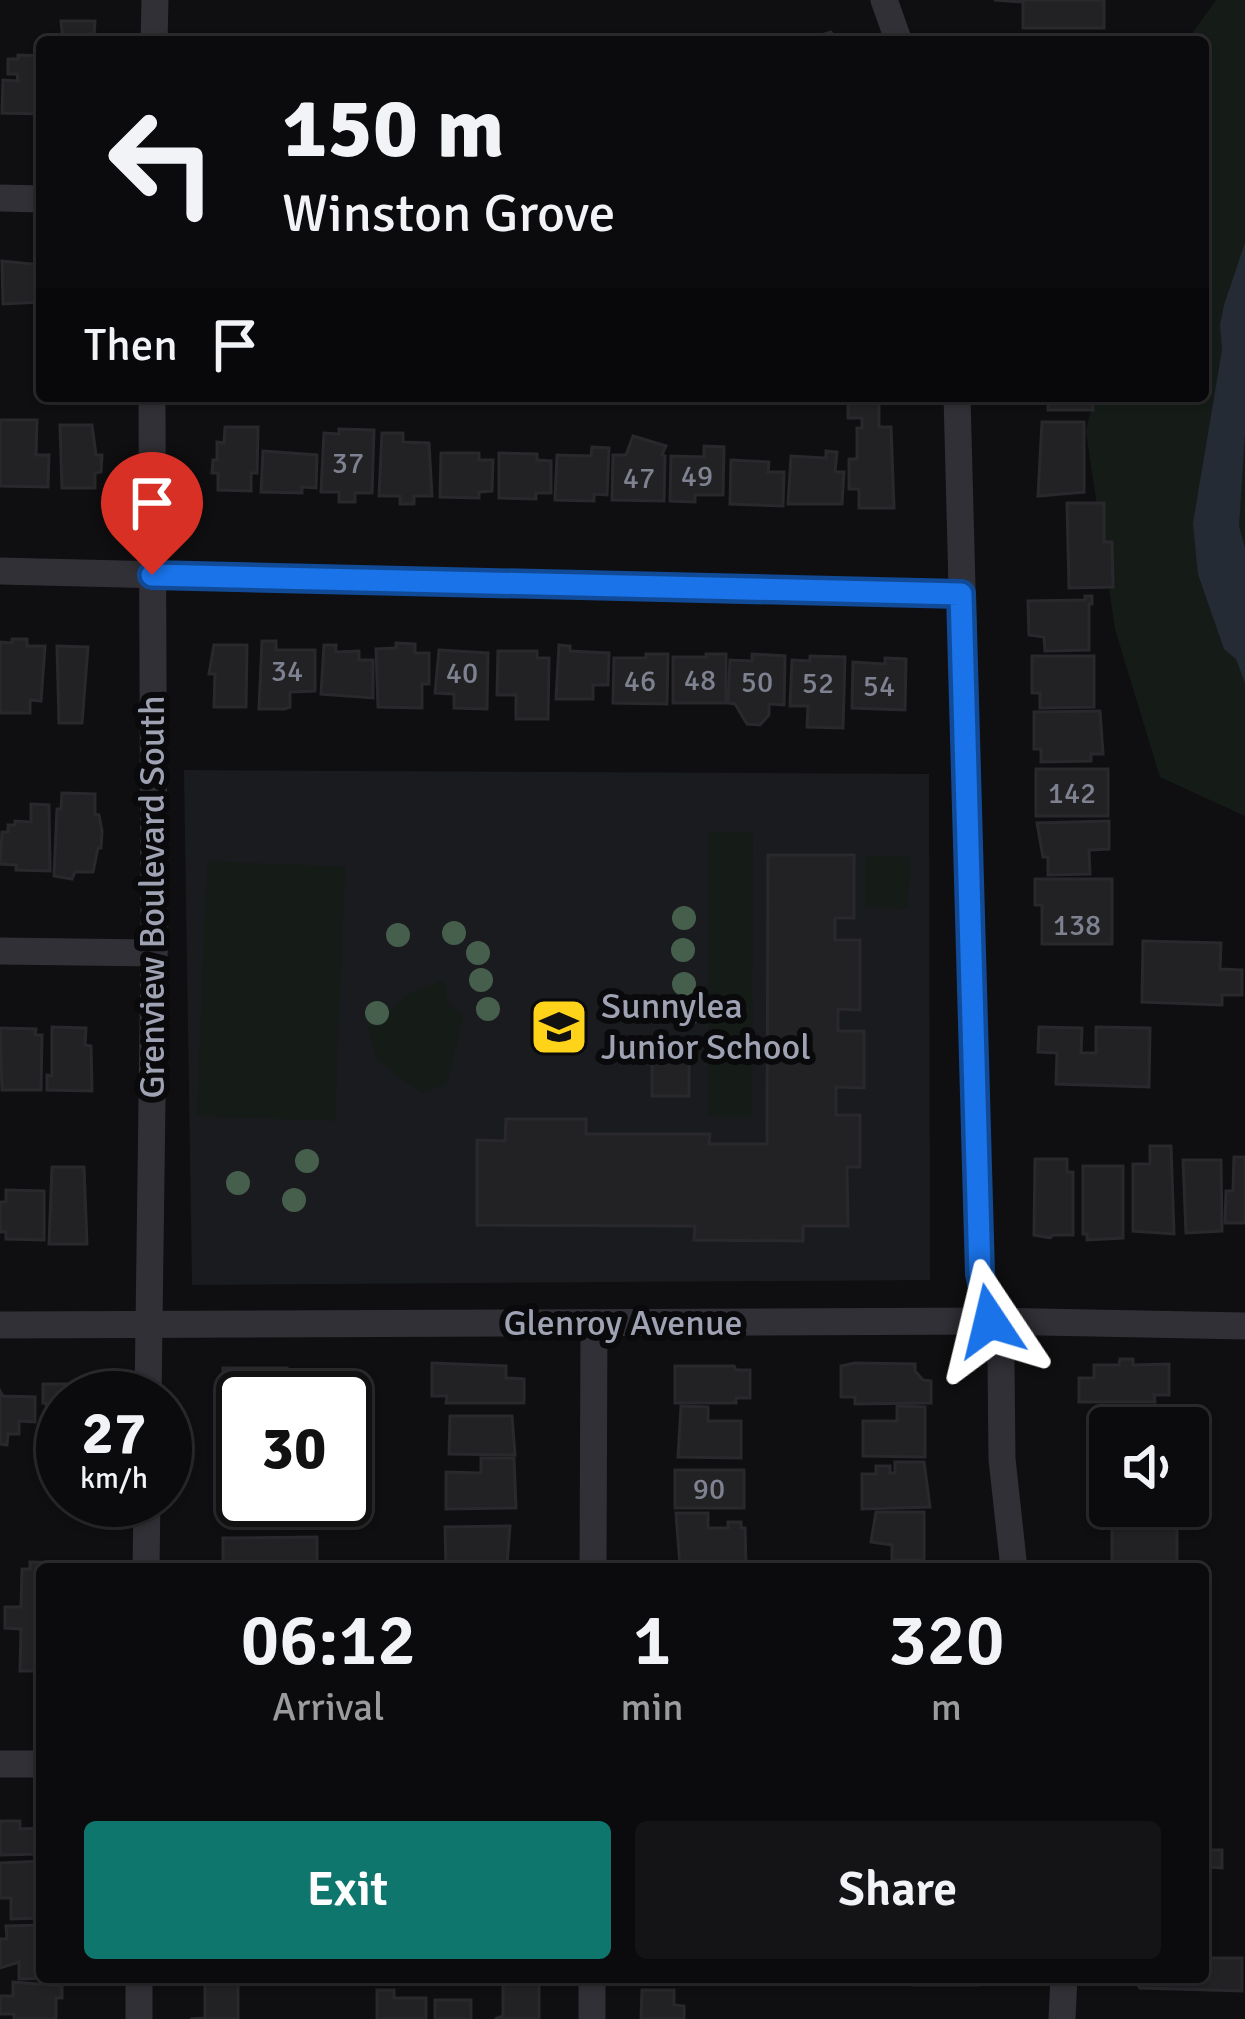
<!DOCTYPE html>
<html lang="en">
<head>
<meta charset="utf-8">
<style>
	:root { --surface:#0b0b0d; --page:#141416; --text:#f1f3f6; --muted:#9a9b9d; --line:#2b2b2e; --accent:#0f766e }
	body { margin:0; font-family:Signika,sans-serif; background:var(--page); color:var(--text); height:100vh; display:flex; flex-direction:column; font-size:45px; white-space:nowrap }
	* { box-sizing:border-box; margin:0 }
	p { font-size:39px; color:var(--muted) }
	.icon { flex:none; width:66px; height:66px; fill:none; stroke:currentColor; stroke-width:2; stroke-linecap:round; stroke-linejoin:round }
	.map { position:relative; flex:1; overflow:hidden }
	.side { position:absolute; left:36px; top:1563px; width:1173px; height:420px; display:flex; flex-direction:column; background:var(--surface); border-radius:12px; box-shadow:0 3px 9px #0004,0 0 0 3px var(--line) }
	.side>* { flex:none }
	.top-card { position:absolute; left:36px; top:36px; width:1173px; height:366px; border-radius:12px; box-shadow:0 3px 9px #0004,0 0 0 3px var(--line); background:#0b0b0d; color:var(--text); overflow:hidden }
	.controls { position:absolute; left:1089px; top:1407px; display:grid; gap:24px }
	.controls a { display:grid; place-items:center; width:120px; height:120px; border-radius:12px; background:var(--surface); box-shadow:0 3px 9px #0004,0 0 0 3px var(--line); font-size:60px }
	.speed { position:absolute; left:36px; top:1371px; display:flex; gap:24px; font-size:60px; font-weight:700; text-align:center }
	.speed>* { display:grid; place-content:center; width:156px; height:156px; border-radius:50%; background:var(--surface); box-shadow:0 3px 9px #0004,0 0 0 3px var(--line); line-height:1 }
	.speed small { font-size:30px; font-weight:400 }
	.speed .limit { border:6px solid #111; border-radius:18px; background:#fff; color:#111 }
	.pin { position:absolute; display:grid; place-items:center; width:102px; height:102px; color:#fff; margin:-123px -51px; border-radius:50% 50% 50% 0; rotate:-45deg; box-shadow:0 0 12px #0007 }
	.pin .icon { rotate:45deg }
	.me { position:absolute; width:132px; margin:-66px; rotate:350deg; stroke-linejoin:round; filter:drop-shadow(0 0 9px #0008) }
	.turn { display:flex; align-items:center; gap:42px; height:252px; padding:0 48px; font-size:54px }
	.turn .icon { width:156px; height:156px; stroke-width:2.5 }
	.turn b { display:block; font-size:84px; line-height:102px }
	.then { display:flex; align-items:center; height:114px; padding:0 48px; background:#0003; gap:24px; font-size:45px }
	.eta { display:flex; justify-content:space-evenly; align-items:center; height:204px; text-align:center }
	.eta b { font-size:72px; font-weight:600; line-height:84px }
	.primary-button { display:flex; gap:24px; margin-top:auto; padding:24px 48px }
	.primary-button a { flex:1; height:138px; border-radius:12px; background:var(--accent); color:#fff; font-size:48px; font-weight:600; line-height:138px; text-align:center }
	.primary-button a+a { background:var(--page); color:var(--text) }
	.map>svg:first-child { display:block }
</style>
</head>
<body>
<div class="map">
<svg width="1245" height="2019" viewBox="0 0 1245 2019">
	<rect width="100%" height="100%" fill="#0f0f11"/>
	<!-- built -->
	<polygon fill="#1a1b1e" points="184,770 929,774 930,1280 192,1285"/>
	<!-- green -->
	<g fill="#151c17">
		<polygon points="1216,0 1245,0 1245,816 1160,777 1115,629 1086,431 1094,396 1203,396 1203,42 1186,42"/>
		<polygon points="708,832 753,832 752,1117 708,1117"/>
		<polygon points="866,855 910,857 908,909 865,908"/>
		<polygon points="207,861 345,867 335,1121 197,1116"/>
		<polygon points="444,980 448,1003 464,1014 447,1084 422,1094 378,1061 368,1028 410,993"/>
	</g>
	<!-- water -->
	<polygon fill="#252b35" points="1245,243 1245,433 1239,526 1245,548 1245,683 1236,659 1224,649 1198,574 1193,523 1222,350 1220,325 1224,305"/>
	<!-- building -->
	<g fill="#222225" stroke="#29292d" stroke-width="3">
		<polygon points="994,0 1104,0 1104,28 1023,28 1023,2"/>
		<polygon points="61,21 95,21 94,36 102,36 102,42 63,42"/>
		<polygon points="831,32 837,42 806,42 805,40"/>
		<polygon points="1023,38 1069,39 1069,42 1022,42"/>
		<polygon points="18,55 42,56 42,114 2,113 3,80 18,81 17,74 8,74 8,59 18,59"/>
		<polygon points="2,261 42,265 42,302 3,304"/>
		<polygon points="1048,396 1092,396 1093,410 1048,410"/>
		<polygon points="848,399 879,399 879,427 891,427 894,508 859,508 859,489 849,489 849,459 857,459 857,428 862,428 862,418 848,418"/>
		<polygon points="0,420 37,420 36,455 49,455 48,487 0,486"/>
		<polygon points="1042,422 1084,422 1084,492 1038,496"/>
		<polygon points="60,425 92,425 96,455 102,455 101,472 95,473 95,488 62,488"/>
		<polygon points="225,427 258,427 257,473 251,473 251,491 218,490 218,473 212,473 213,460 217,460 217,442 224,443"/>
		<polygon points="339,429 374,430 372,493 355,493 355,502 339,502 339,492 321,492 324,433 339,434"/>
		<polygon points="382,433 403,433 403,442 429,443 432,496 414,496 414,504 400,504 400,496 379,496"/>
		<polygon points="633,436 666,446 662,455 665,456 664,501 612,500 613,455 626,455"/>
		<polygon points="704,446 724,447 723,495 695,495 695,502 670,501 671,456 704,457"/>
		<polygon points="592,447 609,448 607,495 594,494 594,501 555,500 557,455 591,456"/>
		<polygon points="263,451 317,455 316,488 302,487 302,493 261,492"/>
		<polygon points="826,451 837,452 835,472 844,472 842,504 788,504 791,456 826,458"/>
		<polygon points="441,453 479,453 479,460 493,460 492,491 479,492 479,498 440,497"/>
		<polygon points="499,453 537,454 537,460 551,461 551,493 536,493 536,499 499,498"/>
		<polygon points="731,460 769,462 768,472 784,472 783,506 730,504"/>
		<polygon points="1067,503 1104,503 1104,542 1112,542 1113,587 1069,588"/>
		<polygon points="1085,596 1092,596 1092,604 1089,604 1089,650 1045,651 1044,637 1029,635 1028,601 1085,600"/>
		<polygon points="12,639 27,639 27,646 45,646 41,701 30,700 30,713 0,713 0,642 12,643"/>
		<polygon points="262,641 276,641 276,650 315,650 315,691 290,692 290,707 285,709 259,709"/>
		<polygon points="396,643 415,644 415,653 429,653 429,684 422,684 422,708 378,707 376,649 396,648"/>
		<polygon points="214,645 247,645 246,707 214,707 215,674 209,674"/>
		<polygon points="324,645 336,645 336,652 359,651 359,660 373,660 373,698 321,694"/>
		<polygon points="559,645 570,646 570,651 609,653 608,685 593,685 593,699 556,699"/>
		<polygon points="57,646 88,647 82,723 59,723"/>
		<polygon points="439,650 488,653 487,709 454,708 454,694 435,693"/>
		<polygon points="498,651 537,651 537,658 549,658 548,719 516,719 516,695 497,695"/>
		<polygon points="646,654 668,654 667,704 613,703 614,658 646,658"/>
		<polygon points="706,654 726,654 726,703 673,703 673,657 706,657"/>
		<polygon points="752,654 785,656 784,705 769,704 769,715 760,725 747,724 735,704 728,703 730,660 752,661"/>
		<polygon points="810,656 845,657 843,728 807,727 808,706 790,706 792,660 810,661"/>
		<polygon points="1032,656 1094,656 1094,707 1040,708 1040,693 1032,693"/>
		<polygon points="885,658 906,659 905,710 852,708 853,662 885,664"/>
		<polygon points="1100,711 1103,754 1091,754 1091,761 1041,762 1041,749 1034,749 1034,712"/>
		<rect x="1036" y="769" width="72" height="47"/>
		<polygon points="62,793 95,794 95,814 99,815 102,831 101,848 98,848 93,872 75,872 72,879 54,876 57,809 61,809"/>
		<polygon points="31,804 49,805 50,871 16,870 16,865 0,864 2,832 8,832 8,825 15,825 15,821 31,822"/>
		<polygon points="1109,821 1109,849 1089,850 1090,874 1048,875 1048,857 1043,857 1037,823"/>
		<polygon points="768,855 854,855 854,918 835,918 835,940 860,940 860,1010 838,1009 838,1031 864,1031 864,1088 836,1087 836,1115 860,1115 860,1167 847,1167 848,1226 803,1226 803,1241 694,1240 695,1226 477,1225 477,1140 505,1141 506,1119 586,1119 586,1134 710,1134 709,1144 767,1144"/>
		<polygon points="1035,879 1112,879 1112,944 1042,944 1042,905 1035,905"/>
		<polygon points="1143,941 1221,943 1220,969 1242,970 1242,995 1222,995 1222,1005 1142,1002"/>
		<polygon points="52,1027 86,1028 85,1045 91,1046 92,1091 47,1090 47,1075 52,1076"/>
		<polygon points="1039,1027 1082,1028 1081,1053 1096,1053 1096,1027 1150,1028 1149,1087 1056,1084 1057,1053 1038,1052"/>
		<polygon points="0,1028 36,1029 35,1035 42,1035 41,1090 2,1090"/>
		<polygon points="652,1047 689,1048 689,1096 652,1096"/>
		<polygon points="1150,1146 1171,1146 1174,1234 1133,1231 1133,1164 1150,1164"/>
		<polygon points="1234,1157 1245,1157 1245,1223 1225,1223 1226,1191 1233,1191"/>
		<polygon points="1035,1159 1067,1159 1067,1172 1073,1172 1073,1235 1053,1235 1050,1238 1034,1235"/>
		<polygon points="1183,1160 1221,1160 1222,1231 1186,1233"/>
		<polygon points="1083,1166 1123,1166 1123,1238 1087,1240 1087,1234 1083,1234"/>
		<polygon points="52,1167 84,1167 87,1244 49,1244"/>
		<polygon points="6,1190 44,1191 44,1240 6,1239 6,1232 0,1232 0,1202 6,1202"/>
		<polygon points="1120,1359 1133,1359 1133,1365 1169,1364 1169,1395 1154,1395 1155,1402 1079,1402 1079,1378 1094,1378 1094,1365 1119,1365"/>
		<polygon points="432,1363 506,1366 506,1378 524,1379 524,1403 446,1403 447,1396 432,1396"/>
		<polygon points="855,1363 915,1364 915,1371 923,1380 931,1381 931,1403 855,1404 855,1397 841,1397 841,1366"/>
		<polygon points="675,1366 734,1366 736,1370 750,1370 750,1398 736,1398 736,1403 675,1403"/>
		<polygon points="223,1368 287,1368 287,1372 301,1372 301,1398 243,1398 241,1416 223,1416"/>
		<polygon points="43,1384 84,1384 84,1398 63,1398 63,1464 49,1464 48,1418 46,1403 43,1403"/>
		<polygon points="0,1391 3,1396 35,1397 35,1422 19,1421 19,1434 8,1434 7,1445 0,1444"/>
		<polygon points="681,1406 708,1407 708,1421 741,1421 741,1458 678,1457"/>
		<polygon points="897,1406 925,1407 925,1457 863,1456 863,1421 897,1421"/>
		<polygon points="1157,1415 1157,1428 1110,1428 1110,1454 1095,1454 1094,1416"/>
		<polygon points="450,1416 512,1416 515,1455 449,1454"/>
		<polygon points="481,1458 514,1458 516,1508 446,1509 446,1472 481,1473"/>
		<polygon points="1101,1461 1110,1461 1110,1506 1170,1506 1105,1507 1105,1503 1099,1504"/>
		<polygon points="895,1462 924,1462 930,1507 862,1509 862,1474 876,1474 876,1466 890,1466 890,1473 895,1473"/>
		<polygon points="224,1466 243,1466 243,1500 309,1500 309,1517 224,1517 218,1483 224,1484"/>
		<rect x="675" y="1470" width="69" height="38"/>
		<polygon points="876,1512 924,1512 924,1560 892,1560 892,1545 871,1542"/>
		<polygon points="676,1513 708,1513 708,1528 728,1528 728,1522 741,1522 741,1528 745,1528 746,1565 680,1566"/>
		<polygon points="1112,1521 1177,1522 1177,1563 1112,1562"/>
		<polygon points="510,1526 507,1565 446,1566 445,1527"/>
		<polygon points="317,1537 317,1569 213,1569 213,1564 223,1563 223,1538"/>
		<polygon points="30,1562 68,1563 68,1569 42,1569 42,1671 20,1671 21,1629 5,1628 5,1607 21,1607 22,1569 30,1569"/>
		<rect x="1203" y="1637" width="7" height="30"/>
		<polygon points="1203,1792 1206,1792 1207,1835 1203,1835"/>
		<polygon points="0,1821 20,1821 20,1829 42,1828 42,1854 0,1855"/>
		<polygon points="1203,1844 1206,1850 1222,1850 1222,1868 1207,1867 1207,1886 1203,1886"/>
		<polygon points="42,1861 42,1918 11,1919 11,1898 0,1898 0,1863"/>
		<polygon points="42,1925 42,1977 57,1978 19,1979 19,1962 0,1968 0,1939 7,1939 6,1926"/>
		<polygon points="1203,1948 1205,1958 1242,1958 1242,1991 1140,1988 1137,1984 1137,1977 1203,1977"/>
		<rect x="913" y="1977" width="65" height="8"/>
		<polygon points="503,1980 539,1980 539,2019 495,2019 503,2016"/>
		<polygon points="13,1982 62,1986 62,1998 56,1998 56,2019 14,2019 14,2014 0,2014 0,1996 13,1996"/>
		<polygon points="205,1982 238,1983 238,2019 190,2019 205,2018"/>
		<polygon points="377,1990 394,1990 394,1998 426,1998 426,2019 377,2019"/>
		<polygon points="642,1990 674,1990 674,2005 684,2006 684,2019 641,2019"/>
		<rect x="435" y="2000" width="36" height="19"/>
	</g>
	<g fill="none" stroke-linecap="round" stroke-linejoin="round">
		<!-- street -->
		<g stroke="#303036" stroke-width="27">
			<polyline points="884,0 899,42"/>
			<polyline points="154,42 155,0"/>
			<polyline points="0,198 42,199"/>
			<polyline points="957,396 980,1273 1001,1362 1002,1459 1014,1569"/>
			<polyline points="0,571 960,594"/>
			<polyline points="0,951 154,953"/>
			<polyline points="0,1325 990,1321 1245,1326"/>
			<polyline points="148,1398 154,953 152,396"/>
			<polyline points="146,1569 147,1500"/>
			<polyline points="593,1569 594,1323"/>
			<polyline points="0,1764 42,1764"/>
			<polyline points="139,2019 139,1977"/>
			<polyline points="592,2019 592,1977"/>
			<polyline points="1062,2019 1064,1977"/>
		</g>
	</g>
	<!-- trees -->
	<g fill="#465f4c">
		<circle cx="684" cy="918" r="12"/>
		<circle cx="454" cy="933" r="12"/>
		<circle cx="398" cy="935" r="12"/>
		<circle cx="683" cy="950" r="12"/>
		<circle cx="478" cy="953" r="12"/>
		<circle cx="481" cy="980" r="12"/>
		<circle cx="684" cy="984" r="12"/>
		<circle cx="488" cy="1009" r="12"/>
		<circle cx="377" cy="1013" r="12"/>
		<circle cx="686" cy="1016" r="12"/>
		<circle cx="307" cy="1161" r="12"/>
		<circle cx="238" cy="1183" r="12"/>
		<circle cx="294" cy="1200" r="12"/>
	</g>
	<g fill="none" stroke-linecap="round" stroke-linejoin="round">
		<!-- route casing -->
		<g stroke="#114b97" stroke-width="30">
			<polyline id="route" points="152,575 961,594 980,1274 990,1321"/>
		</g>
		<!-- route -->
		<use href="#route" stroke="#1a73e8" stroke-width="21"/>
	</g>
	<!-- icons -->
	<defs>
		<g id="school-square" transform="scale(3)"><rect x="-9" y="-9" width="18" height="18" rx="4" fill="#ffd319" stroke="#0a0a0c"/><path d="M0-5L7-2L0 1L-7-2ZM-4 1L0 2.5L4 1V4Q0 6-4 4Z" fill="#111"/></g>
	</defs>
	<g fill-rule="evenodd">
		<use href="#school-square" x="559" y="1027"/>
	</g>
	<g text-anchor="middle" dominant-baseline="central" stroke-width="12" stroke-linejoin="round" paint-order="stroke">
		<!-- number labels -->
		<g font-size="30" fill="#7e818f">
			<text x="348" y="463">37</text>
			<text x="697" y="476">49</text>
			<text x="639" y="478">47</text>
			<text x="287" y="671">34</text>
			<text x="462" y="673">40</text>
			<text x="700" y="680">48</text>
			<text x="640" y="681">46</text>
			<text x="757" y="682">50</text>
			<text x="818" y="683">52</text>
			<text x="879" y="686">54</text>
			<text x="1072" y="793">142</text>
			<text x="1077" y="925">138</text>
			<text x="709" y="1489">90</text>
		</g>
		<!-- street labels -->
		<g font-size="36" fill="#9ea2b3" stroke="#0a0a0c">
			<text transform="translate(152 897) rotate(-90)">Grenview Boulevard South</text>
			<text x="623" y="1323">Glenroy Avenue</text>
		</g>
		<!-- poi labels -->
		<g font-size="36" fill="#9ea2b3" stroke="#0a0a0c" text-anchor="start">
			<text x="601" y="1006">Sunnylea<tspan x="601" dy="41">Junior School</tspan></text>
		</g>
	</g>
</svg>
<div class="controls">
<a><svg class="icon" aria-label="sound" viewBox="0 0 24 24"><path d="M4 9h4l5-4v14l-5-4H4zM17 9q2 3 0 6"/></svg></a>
</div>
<div class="speed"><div>27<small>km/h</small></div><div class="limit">30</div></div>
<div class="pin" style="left:152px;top:575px;background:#d93025"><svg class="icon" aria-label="arrive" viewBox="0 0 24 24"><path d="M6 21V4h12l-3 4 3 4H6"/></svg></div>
<svg class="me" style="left:990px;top:1321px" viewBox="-20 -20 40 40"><path d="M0-17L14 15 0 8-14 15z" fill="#1a73e8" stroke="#fff" stroke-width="4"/></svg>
<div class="top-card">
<div class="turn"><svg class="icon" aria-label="left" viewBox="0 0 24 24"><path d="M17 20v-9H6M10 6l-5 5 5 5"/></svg><div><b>150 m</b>Winston Grove</div></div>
<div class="then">Then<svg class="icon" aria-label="arrive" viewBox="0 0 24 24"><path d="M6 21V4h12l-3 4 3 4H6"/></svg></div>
</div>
<section class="side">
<div class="eta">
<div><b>06:12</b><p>Arrival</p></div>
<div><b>1</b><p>min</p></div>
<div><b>320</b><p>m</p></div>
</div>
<div class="primary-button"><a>Exit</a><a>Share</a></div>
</section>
</div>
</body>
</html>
